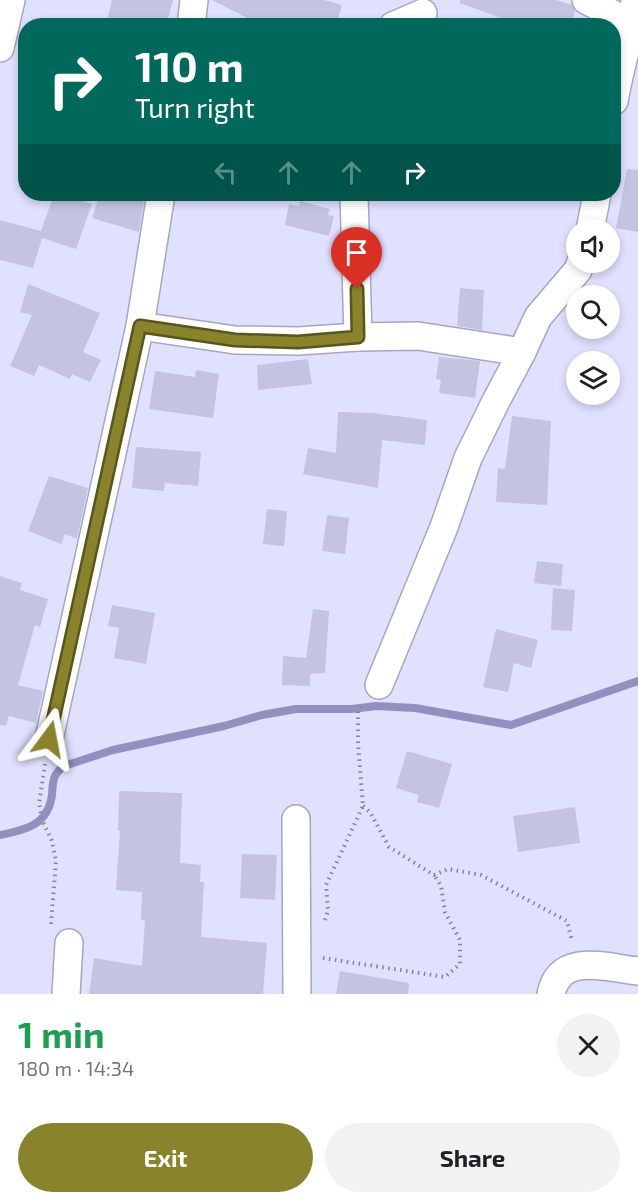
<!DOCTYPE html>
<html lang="en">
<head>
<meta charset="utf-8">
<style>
	:root { --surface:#fff; --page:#f2f2f2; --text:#202124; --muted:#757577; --accent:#89832b }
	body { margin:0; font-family:"Exo 2",sans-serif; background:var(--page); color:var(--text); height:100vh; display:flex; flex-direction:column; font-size:22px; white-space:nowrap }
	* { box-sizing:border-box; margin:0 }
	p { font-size:20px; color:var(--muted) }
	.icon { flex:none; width:33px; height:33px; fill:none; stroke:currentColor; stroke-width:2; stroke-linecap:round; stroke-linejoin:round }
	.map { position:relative; height:994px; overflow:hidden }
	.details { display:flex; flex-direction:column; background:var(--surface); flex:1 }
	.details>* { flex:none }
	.hud { position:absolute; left:18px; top:18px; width:603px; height:183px; border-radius:24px; box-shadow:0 3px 9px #0003; background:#00695c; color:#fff; overflow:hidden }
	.fabs { position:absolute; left:566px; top:219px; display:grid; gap:12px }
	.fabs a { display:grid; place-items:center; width:54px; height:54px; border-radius:50%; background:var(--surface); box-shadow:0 3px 9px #0003; font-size:30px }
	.pin { position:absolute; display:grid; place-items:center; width:51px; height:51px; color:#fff; margin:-62px -26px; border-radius:50% 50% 50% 0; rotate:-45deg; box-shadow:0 0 6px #0007 }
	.pin .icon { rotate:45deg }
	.me { position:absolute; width:66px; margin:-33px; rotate:13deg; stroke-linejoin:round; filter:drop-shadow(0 0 4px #0008) }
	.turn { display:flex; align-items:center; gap:21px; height:126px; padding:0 18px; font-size:27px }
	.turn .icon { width:78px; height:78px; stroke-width:2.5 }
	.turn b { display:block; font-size:42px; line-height:51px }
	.lanes { display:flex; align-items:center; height:57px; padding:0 18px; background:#0003; justify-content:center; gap:30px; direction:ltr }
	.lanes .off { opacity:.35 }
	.round { display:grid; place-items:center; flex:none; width:63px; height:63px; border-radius:32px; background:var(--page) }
	.summary { display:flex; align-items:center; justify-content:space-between; height:102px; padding:0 18px }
	h1 { font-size:36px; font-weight:700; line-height:45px; color:#1e9e55 }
	.button { display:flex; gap:12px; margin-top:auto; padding:12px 18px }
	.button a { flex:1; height:69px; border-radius:36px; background:var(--accent); color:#fff; font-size:24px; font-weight:700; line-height:69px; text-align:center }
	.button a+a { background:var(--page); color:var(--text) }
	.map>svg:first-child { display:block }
</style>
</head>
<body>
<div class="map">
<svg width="638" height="994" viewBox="0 0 638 994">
	<rect width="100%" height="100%" fill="#e0e0ff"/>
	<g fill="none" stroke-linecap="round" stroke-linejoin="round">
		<!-- stream -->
		<path stroke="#9190c1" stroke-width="8" d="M0 835C26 830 48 825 52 795 53 782 52 775 64 766L113 750 224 726 262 715 296 709H352L376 706 415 708 511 725 638 681"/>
	</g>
	<!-- building -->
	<g fill="#c4c4e2">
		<polygon points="112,0 173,0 166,26 123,26 107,21"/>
		<polygon points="212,0 324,0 342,5 336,26 263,26"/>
		<polygon points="460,0 556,0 572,5 575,11 570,26 523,26 460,3"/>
		<polygon points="627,169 638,170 638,232 616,228"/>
		<polygon points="54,194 63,194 92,204 76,249 42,238 33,268 0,260 0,220 41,231"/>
		<polygon points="100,194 145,194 139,232 92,218"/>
		<polygon points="300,201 330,209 328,215 334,216 329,236 285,225 289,204 299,206"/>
		<polygon points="28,284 100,313 83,352 101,360 90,382 72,374 70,379 39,365 34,376 10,366 32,315 20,312"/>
		<polygon points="460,288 484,290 482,330 457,326"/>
		<polygon points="439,357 480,361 475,398 439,393 441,380 436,379"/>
		<polygon points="308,359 312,384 258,390 257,365"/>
		<polygon points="196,370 219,374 213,418 149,409 155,371 195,377"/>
		<polygon points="338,412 373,413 427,420 425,445 382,440 378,488 303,474 308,448 336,453"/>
		<polygon points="512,416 551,421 547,505 496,502 498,468 505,469"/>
		<polygon points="136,447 201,452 198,486 165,483 164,491 132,488"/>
		<polygon points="49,476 88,488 77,539 65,534 61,544 28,531"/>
		<polygon points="267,509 287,511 284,546 263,544"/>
		<polygon points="327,515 349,518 345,554 322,551"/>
		<polygon points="537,561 563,564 561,586 534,583"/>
		<polygon points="0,576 22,583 20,590 48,599 40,627 35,625 18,685 43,691 36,723 9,716 6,726 0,725"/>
		<polygon points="553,588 575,590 572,631 551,630"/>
		<polygon points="112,605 155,613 146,664 114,658 119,628 108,626"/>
		<polygon points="313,609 329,611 325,673 310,674 310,686 282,685 283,656 306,658"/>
		<polygon points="496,629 538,640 531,668 514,663 508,692 483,687"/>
		<polygon points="407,751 452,764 439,808 417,802 419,795 396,788"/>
		<polygon points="119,791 182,793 180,863 201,865 200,882 204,882 201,937 267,943 263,994 89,994 94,958 142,966 145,920 141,920 142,892 116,890 120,831 118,831"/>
		<polygon points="575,807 580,843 518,852 513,816"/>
		<polygon points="242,854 277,855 275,900 240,898"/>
		<polygon points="340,971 409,983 408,994 336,994"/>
	</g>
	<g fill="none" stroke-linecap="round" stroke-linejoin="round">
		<!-- minor casing -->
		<g stroke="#a6a6c3" stroke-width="30">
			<g id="minor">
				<polyline points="586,0 632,24"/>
				<polyline points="191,26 194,0"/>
				<polyline points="393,26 423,13"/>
				<polyline points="0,48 11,0"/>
				<path d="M614 101C620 67 631 34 635 0"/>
				<polyline points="354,194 358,337"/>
				<polyline points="590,230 597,194"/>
				<polyline points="140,326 235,340 298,341 358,337 418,336 522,352"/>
				<polyline points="379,685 444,527 468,458 496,401 522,352 538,317 578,270 581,262"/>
				<polyline points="49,739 140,326 161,194"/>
				<polyline points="296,819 297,994"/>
				<polyline points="66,994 69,943"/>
				<path d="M551 994C560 951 607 968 638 971"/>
			</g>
		</g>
		<!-- path -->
		<g stroke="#838399" stroke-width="4" stroke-dasharray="1.5 4.5" stroke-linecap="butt">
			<polyline points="45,764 39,804 42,820 52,841 56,861 51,924"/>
			<polyline points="363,806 370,812 389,847 434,875 448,869 481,875 567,921 572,941"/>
			<polyline points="325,920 328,911 326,885 363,806 358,743 358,711 363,704"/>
			<polyline points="323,958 445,977 460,964 460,940 445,912 441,886 434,875"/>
		</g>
		<!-- minor -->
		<use href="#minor" stroke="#fff" stroke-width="27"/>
	</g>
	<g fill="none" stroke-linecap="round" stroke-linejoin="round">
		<!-- route casing -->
		<g stroke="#59551c" stroke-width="15">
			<polyline id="route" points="49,739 140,326 235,340 298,342 358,337 357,289"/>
		</g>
		<!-- route -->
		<use href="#route" stroke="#89832b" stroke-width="10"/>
	</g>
</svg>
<div class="fabs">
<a><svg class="icon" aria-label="sound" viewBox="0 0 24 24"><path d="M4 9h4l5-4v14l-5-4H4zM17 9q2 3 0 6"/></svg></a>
<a><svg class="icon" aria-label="search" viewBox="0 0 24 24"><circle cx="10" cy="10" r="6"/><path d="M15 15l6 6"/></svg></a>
<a><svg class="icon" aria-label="layers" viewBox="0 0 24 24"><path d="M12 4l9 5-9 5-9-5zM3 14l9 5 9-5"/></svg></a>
</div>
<div class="pin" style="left:357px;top:289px;background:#d93025"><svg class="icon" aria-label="arrive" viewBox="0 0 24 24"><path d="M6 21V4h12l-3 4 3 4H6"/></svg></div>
<svg class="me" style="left:49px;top:739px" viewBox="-20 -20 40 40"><path d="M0-17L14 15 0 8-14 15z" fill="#89832b" stroke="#fff" stroke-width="4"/></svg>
<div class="hud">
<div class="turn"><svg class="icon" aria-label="right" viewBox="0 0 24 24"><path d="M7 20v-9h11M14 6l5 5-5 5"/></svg><div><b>110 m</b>Turn right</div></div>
<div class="lanes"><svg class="icon off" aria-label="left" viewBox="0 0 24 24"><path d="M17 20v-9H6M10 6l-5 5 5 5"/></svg><svg class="icon off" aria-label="ahead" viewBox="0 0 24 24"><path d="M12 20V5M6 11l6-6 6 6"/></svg><svg class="icon off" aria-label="ahead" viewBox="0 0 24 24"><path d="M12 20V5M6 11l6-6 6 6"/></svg><svg class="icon" aria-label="right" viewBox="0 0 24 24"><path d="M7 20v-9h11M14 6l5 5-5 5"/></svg></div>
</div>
</div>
<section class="details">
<div class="summary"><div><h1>1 min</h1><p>180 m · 14:34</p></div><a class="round"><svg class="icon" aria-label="close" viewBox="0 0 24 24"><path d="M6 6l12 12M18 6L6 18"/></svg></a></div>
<div class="button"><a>Exit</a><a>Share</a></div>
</section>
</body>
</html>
